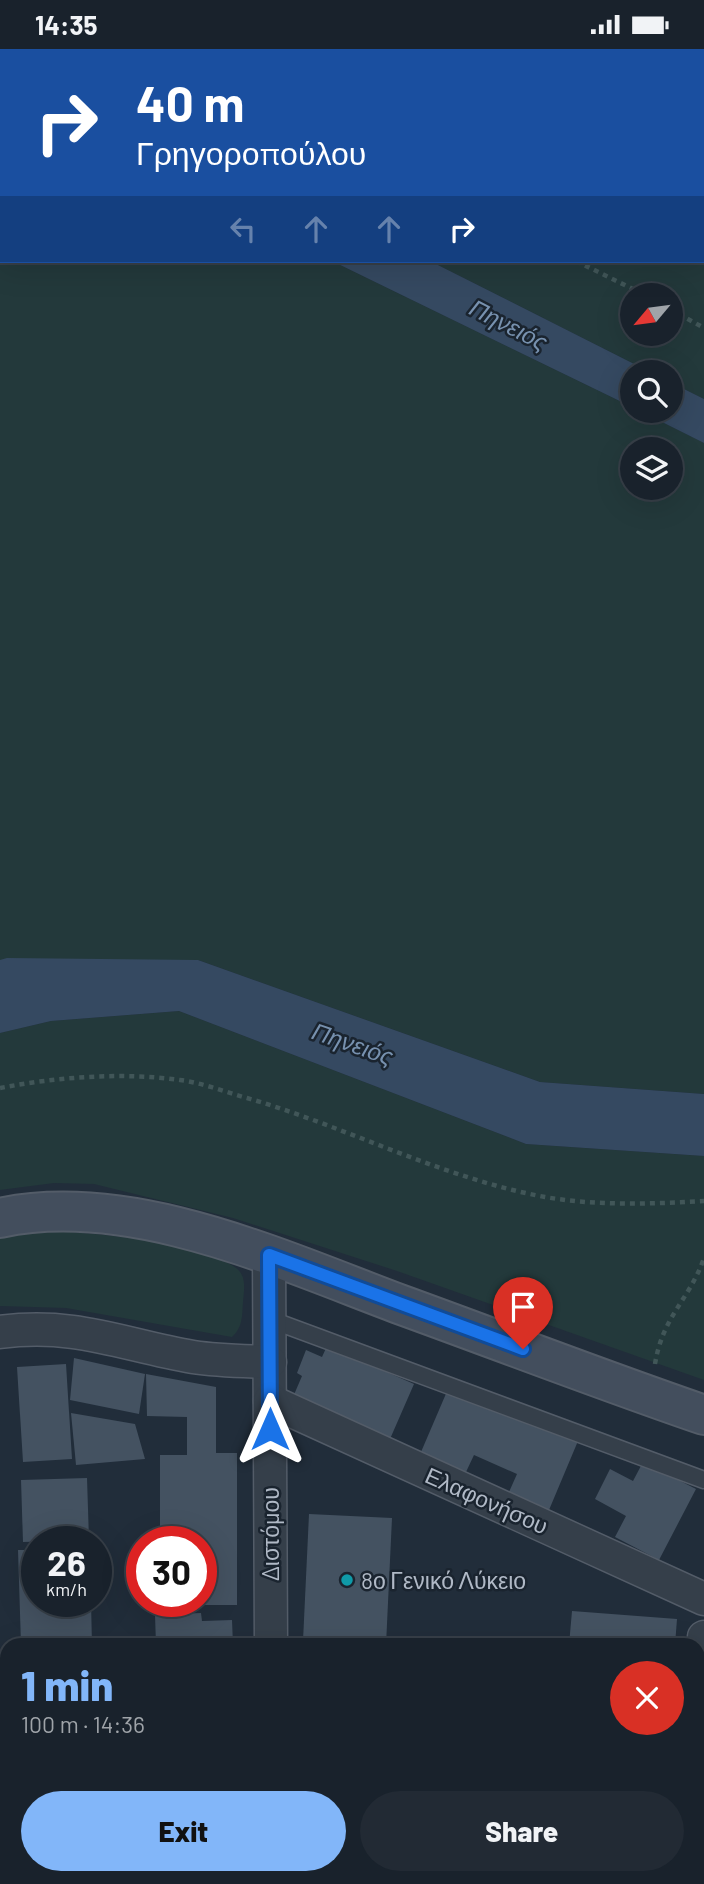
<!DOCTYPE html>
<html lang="en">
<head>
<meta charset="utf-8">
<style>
	:root { --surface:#19222c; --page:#222a34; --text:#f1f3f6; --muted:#9fa4a9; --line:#373f48; --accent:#82b6f9 }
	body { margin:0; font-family:Barlow,sans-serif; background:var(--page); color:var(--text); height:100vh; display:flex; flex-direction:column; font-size:26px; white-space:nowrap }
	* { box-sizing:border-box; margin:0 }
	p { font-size:23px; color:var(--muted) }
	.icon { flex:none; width:38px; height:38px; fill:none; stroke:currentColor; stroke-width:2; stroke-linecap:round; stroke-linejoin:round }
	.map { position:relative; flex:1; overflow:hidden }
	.drawer { position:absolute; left:0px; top:1589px; width:705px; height:247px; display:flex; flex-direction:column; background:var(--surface); border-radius:21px 21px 0 0; box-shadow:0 7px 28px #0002,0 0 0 2px var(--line) }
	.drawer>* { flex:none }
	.banner { position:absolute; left:0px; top:0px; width:705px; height:214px; box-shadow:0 7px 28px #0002,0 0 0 2px var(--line); background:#1a4fa0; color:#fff; overflow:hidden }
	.needle { width:46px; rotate:241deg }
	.controls { position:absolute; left:620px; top:234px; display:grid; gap:14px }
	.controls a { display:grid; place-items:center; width:63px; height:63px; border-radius:50%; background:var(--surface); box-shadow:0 7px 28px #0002,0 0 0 2px var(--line); font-size:35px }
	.speed { position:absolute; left:21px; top:1477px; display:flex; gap:14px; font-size:35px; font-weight:700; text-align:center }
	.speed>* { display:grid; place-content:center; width:91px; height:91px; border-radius:50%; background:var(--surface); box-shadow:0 7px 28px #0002,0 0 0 2px var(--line); line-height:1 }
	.speed small { font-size:18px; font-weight:400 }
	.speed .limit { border:10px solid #d22; background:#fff; color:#111 }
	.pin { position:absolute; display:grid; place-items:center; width:60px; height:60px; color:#fff; margin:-72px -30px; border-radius:50% 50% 50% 0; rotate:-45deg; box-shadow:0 0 7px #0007 }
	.pin .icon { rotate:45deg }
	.me { position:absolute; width:77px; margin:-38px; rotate:0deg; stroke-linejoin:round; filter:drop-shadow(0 0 5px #0008) }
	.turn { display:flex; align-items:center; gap:24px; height:147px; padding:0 21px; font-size:32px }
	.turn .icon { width:91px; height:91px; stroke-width:2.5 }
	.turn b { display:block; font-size:49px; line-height:60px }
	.lanes { display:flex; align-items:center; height:66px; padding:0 21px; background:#0003; justify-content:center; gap:35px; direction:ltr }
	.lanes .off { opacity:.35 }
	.round { display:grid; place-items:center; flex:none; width:74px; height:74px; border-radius:37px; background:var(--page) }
	.head { display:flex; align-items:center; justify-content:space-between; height:119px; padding:0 21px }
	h1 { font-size:42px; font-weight:800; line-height:52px; color:var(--accent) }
	.primary-button { display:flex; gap:14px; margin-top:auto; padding:14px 21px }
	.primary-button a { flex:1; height:80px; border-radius:42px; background:var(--accent); color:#111; font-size:28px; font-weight:800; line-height:80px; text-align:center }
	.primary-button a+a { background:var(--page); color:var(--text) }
	.status { display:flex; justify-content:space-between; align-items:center; height:49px; padding:0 35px; background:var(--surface); direction:ltr }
	.status svg { height:19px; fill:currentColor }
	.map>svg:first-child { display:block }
</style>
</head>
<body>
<div class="status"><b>14:35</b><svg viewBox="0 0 49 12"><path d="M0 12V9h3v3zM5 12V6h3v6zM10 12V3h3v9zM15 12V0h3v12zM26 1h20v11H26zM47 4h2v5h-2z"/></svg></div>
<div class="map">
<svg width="704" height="1835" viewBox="0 0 704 1835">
	<rect width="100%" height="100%" fill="#212d3a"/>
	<!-- green -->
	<g fill="#23393b" fill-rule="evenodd">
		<polygon points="39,0 402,0 405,2 42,2"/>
		<path d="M0 29 2 212H332L632 358V362H640L704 394V1045L540 1033 198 911H0ZM632 401H670V439H632Z"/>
		<path d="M704 184V350L670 333V324H652L430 212H704ZM632 247H670V285H632Z"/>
		<polygon points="179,962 526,1095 704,1107 704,1331 397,1222 233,1169 94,1135 54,1134 0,1141 0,984 51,972"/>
		<path d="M52 1182C96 1184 200 1193 236 1219 247 1227 244 1241 243 1253 242 1267 243 1278 232 1288L66 1259 0 1257V1188Z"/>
	</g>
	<!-- water -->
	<g fill="#354961">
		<polygon points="332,212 430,212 652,324 632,324 632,358"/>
		<polygon points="670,333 704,350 704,394 640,362 670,362"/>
		<polygon points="7,909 198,911 540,1033 704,1045 704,1107 526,1095 179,962 51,972 0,984 0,911"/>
	</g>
	<!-- building -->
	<g fill="#445261">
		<polygon points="327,1297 414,1335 390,1390 293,1348 302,1327 297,1324 306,1301 322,1308"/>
		<polygon points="74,1309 145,1325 139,1365 70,1351"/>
		<polygon points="66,1315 72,1410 23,1413 17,1318"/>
		<polygon points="146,1325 216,1338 216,1404 237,1404 237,1556 160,1556 160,1552 201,1552 201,1493 160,1493 160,1406 187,1406 187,1368 147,1367"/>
		<polygon points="448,1340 578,1392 549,1461 509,1443 517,1425 474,1406 466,1423 421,1403"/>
		<polygon points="71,1364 135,1375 145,1410 76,1416"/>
		<polygon points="643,1413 696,1440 659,1511 615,1488 626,1467 595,1450 610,1420 633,1432"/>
		<polygon points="87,1429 89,1491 23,1493 21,1431"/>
		<polygon points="309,1465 392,1469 386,1596 303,1592"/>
		<polygon points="18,1501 37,1501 37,1552 91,1552 92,1596 21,1596"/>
		<polygon points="572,1562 677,1570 675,1596 569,1596"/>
		<polygon points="201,1564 202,1572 232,1571 233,1596 156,1596 155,1566"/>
		<rect x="145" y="1829" width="93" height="6"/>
		<polygon points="311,1829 391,1829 390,1835 310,1835"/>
	</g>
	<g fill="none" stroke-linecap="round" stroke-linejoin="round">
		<!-- lane casing -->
		<g stroke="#535c68" stroke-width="19">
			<g id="lane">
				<polyline points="269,1270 704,1431"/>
				<polyline points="698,1720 704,1717"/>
			</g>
		</g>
		<!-- street casing -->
		<g stroke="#535c68" stroke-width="35">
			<g id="street">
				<polyline points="269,1206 271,1596"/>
				<path d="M0 1283C76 1273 123 1296 193 1308 218 1312 245 1312 270 1313"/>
				<polyline points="270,1352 704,1550"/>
				<polyline points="698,1668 704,1588"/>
				<polyline points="272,1829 272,1835"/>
				<polyline points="689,1835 689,1829"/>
			</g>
		</g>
		<!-- secondary casing -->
		<g stroke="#535c68" stroke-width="42">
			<path id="secondary" d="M0 1169C129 1141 279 1210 399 1255 501 1292 602 1331 704 1366"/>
		</g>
		<!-- primary casing -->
		<g stroke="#3e4853" stroke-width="42">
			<g id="primary">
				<polyline points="479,0 481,2"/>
				<polyline points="531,0 533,2"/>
			</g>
		</g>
		<!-- path -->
		<g stroke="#415658" stroke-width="4.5" stroke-dasharray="5 5" stroke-linecap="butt">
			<polyline points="190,0 194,2"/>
			<polyline points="576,212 647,247"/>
			<polyline points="670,260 704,279"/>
			<path d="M0 1039C57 1028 123 1023 180 1031 203 1034 225 1043 247 1049 347 1078 442 1129 545 1148 597 1157 651 1155 704 1152"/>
			<path d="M655 1315C663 1266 689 1252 704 1209"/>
		</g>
		<!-- lane -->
		<use href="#lane" stroke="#353f4a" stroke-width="16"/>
		<!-- street -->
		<use href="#street" stroke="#353f4a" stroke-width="32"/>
		<!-- secondary -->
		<use href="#secondary" stroke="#434e5d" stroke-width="38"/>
		<!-- primary -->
		<use href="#primary" stroke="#535e6a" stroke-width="38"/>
	</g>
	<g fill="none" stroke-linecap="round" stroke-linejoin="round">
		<!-- route casing -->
		<g stroke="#114b97" stroke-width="18">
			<polyline id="route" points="270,1380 269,1206 523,1300"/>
		</g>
		<!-- route -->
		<use href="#route" stroke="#1a73e8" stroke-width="12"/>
	</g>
	<!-- markers -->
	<circle fill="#0f9aa8" stroke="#1a242f" stroke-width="2.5" cx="347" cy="1531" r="7"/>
	<g text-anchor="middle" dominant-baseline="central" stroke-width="5" stroke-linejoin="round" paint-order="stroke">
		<!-- street labels -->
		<g font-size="23" fill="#b0b9c6" stroke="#1a242f">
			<text transform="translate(487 1451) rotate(24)">Ελαφονήσου</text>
			<text transform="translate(270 1485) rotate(-90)">Διστόμου</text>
		</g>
		<!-- poi labels -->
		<g font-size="23" fill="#b0b9c6" stroke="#1a242f" text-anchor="start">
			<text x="361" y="1531">8ο Γενικό Λύκειο</text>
		</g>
		<!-- water labels -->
		<g font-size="24" font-style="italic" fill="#7791af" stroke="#1a242f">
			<text transform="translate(509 275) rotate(27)">Πηνειός</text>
			<text transform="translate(353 994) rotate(19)">Πηνειός</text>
		</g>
	</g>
</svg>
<div class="controls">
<a><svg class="needle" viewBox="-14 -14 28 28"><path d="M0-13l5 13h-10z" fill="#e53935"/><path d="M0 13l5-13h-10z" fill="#9fa4a9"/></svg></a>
<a><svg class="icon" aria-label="search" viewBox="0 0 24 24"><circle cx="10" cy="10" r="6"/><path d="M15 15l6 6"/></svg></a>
<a><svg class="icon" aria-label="layers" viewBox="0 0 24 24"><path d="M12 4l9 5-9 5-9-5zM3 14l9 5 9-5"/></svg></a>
</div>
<div class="speed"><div>26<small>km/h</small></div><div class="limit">30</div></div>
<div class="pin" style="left:523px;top:1300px;background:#d93025"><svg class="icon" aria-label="arrive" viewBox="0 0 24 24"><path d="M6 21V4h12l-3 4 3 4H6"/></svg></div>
<svg class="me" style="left:270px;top:1380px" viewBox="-20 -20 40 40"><path d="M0-17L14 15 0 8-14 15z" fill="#1a73e8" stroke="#fff" stroke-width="4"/></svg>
<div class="banner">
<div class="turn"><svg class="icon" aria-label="right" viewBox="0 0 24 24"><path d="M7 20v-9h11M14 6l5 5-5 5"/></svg><div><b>40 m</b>Γρηγοροπούλου</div></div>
<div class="lanes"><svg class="icon off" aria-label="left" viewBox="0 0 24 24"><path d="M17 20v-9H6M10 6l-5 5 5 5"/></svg><svg class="icon off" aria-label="ahead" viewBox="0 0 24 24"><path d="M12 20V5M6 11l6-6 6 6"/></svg><svg class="icon off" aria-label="ahead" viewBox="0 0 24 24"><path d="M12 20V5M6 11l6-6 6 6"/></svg><svg class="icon" aria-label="right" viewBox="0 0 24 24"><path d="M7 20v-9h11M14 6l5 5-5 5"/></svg></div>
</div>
<section class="drawer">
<div class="head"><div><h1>1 min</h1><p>100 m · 14:36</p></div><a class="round" style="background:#d93025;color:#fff"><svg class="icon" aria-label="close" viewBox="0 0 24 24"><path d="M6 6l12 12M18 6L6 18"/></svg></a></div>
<div class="primary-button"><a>Exit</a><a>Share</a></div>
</section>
</div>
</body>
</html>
